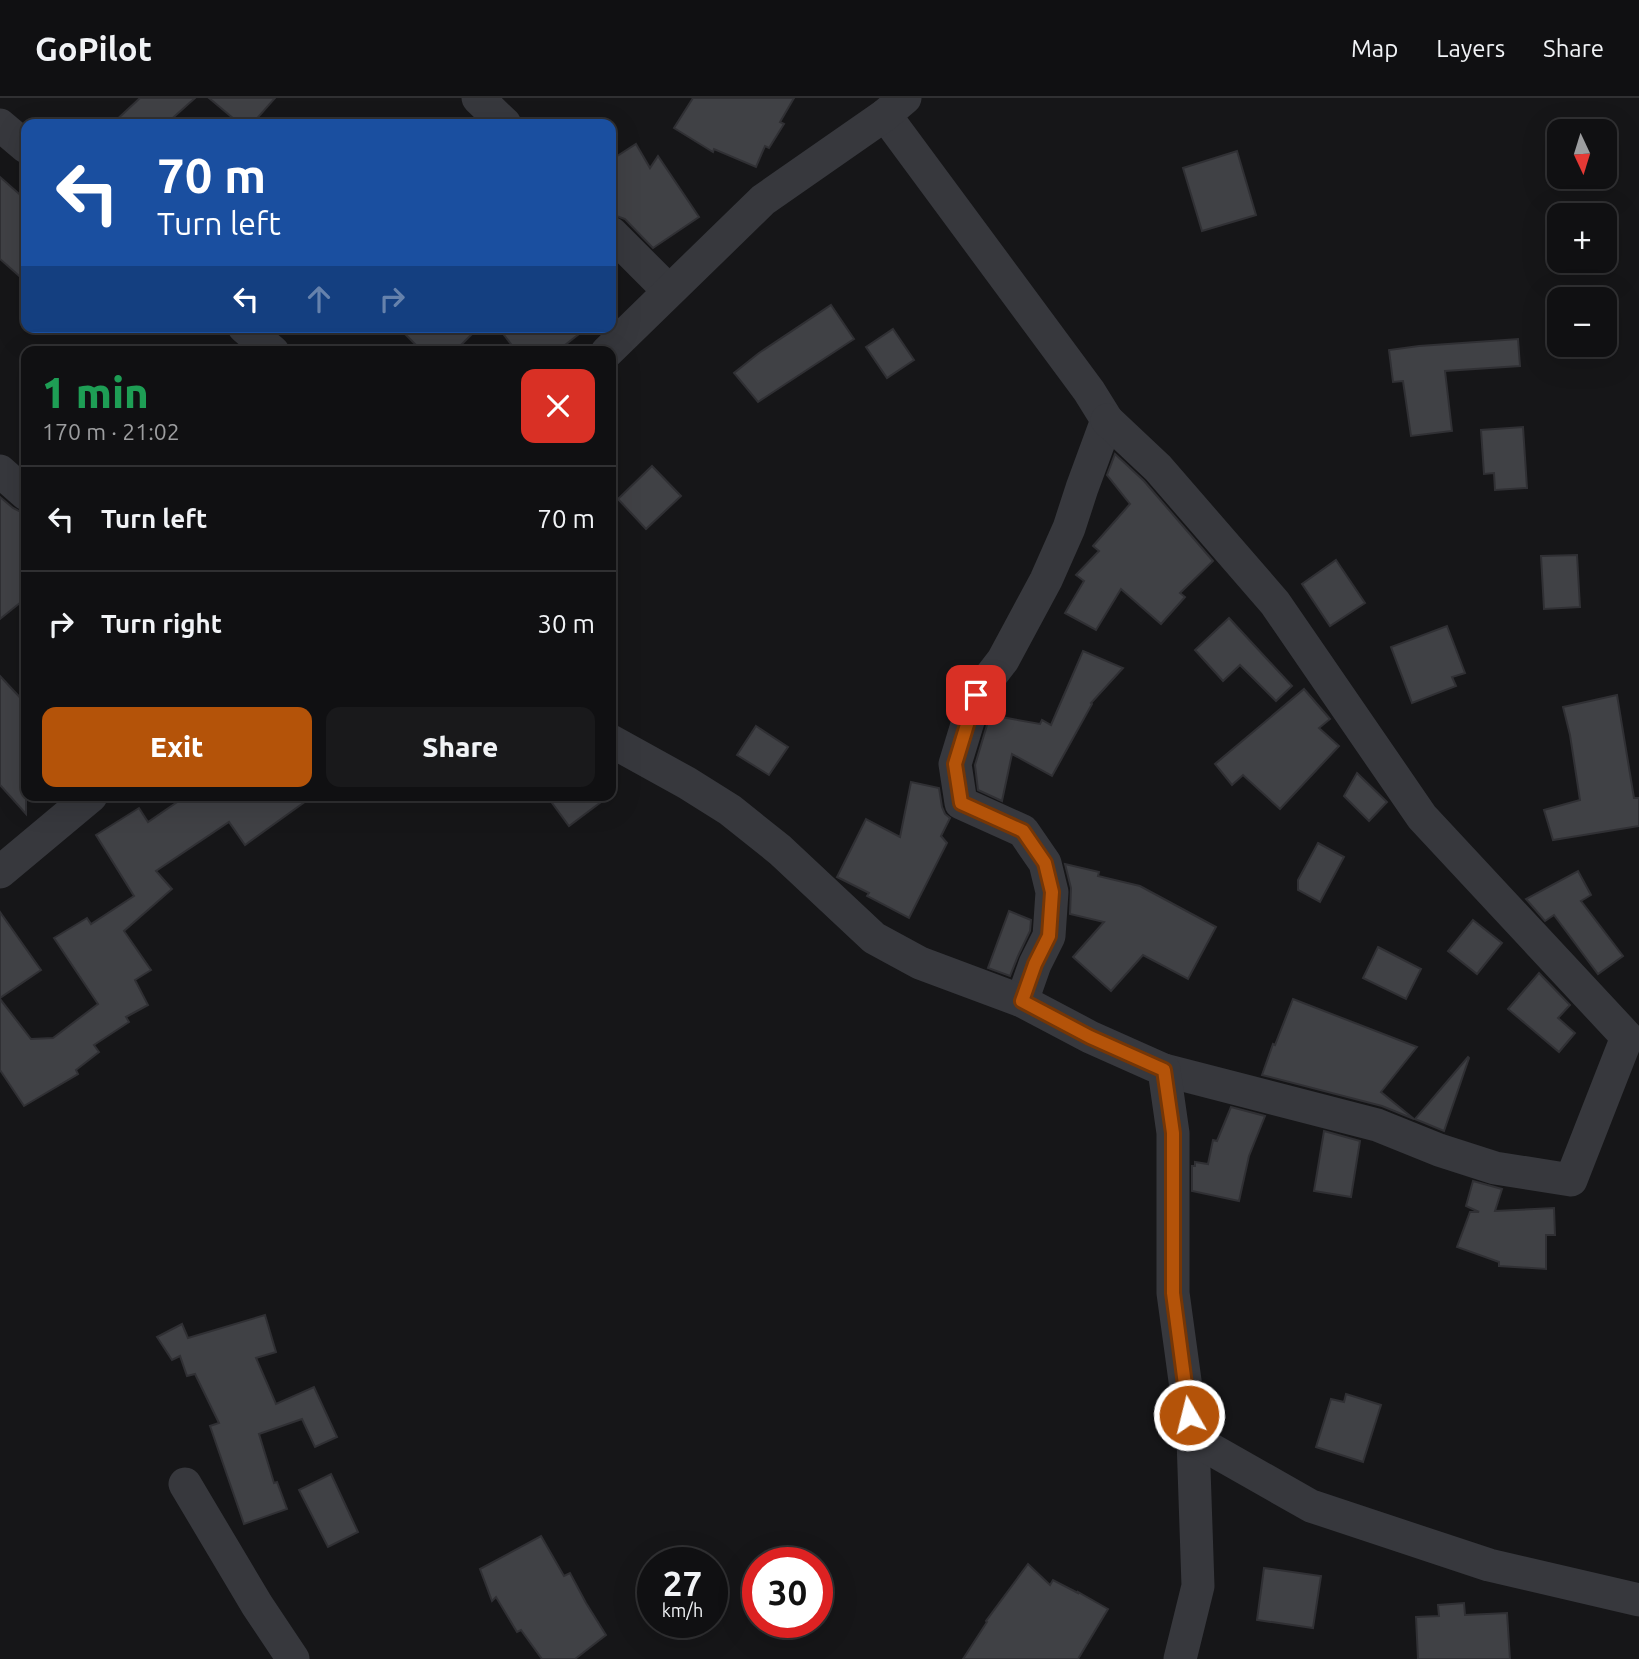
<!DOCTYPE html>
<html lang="en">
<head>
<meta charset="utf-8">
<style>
	:root { --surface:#101012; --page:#19191b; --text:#f1f3f6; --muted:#9c9d9f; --line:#303032; --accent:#b45309 }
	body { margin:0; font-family:Ubuntu,sans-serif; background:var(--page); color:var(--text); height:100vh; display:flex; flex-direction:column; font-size:26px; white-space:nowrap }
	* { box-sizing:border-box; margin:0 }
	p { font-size:23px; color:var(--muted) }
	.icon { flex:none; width:38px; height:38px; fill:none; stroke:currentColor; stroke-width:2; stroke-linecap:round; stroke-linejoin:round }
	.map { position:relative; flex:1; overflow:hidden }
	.drawer { position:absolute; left:21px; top:248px; width:595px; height:455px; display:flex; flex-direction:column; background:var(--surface); border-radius:14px; box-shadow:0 7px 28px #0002,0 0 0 2px var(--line) }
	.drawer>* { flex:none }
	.banner { position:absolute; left:21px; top:21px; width:595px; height:214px; border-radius:14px; box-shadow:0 7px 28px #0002,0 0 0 2px var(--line); background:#1a4fa0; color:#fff; overflow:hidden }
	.needle { width:46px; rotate:176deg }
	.fabs { position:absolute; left:1547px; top:21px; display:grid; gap:14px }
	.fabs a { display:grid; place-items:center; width:70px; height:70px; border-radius:14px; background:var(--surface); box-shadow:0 7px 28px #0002,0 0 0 2px var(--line); font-size:35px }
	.speed { position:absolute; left:637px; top:1449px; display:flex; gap:14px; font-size:35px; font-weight:700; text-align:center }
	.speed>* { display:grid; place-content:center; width:91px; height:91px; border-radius:50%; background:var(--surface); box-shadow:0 7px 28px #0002,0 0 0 2px var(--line); line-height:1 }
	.speed small { font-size:18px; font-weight:400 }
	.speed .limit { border:10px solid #d22; background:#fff; color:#111 }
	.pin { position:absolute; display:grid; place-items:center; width:60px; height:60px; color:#fff; margin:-30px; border-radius:14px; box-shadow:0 4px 10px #0006 }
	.me { position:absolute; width:77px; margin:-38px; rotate:352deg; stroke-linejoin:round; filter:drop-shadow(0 0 5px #0008) }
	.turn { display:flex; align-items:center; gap:24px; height:147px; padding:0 21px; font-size:32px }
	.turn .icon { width:91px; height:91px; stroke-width:2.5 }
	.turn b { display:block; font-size:49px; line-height:60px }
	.lanes { display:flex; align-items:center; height:66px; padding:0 21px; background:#0003; justify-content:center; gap:35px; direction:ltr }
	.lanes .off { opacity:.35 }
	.round { display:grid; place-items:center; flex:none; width:74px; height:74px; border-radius:14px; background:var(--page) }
	.headline { display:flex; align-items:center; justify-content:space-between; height:119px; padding:0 21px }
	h1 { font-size:42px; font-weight:800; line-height:52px; color:#1e9e55 }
	.primary-button { display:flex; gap:14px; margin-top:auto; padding:14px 21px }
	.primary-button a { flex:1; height:80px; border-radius:14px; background:var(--accent); color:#fff; font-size:28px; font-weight:800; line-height:80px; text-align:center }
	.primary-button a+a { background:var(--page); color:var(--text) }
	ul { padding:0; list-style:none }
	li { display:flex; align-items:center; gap:21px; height:105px; padding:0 21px; border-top:2px solid var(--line) }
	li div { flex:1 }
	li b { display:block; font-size:26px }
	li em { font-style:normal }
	header { display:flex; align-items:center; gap:42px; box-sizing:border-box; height:98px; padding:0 35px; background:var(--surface); border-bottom:2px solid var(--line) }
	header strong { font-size:33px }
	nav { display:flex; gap:38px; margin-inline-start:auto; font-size:24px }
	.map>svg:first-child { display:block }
</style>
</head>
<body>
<header>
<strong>GoPilot</strong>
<nav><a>Map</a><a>Layers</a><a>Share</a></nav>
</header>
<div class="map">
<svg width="1639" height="1561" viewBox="0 0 1639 1561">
	<rect width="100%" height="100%" fill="#161618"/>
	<!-- building -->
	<g fill="#404145" stroke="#303034" stroke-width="2">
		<polygon points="140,0 195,0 166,26 112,26"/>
		<polygon points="209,0 275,0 252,26 240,26"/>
		<polygon points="693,0 794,0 780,24 784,26 769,50 765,48 756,69 714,51 713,54 674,30"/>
		<polygon points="636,46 650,70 658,58 699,119 653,150 625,121 611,116 611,62"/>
		<polygon points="1237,53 1256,117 1202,133 1183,70"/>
		<polygon points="0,79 26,102 26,184 0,161"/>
		<polygon points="831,207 854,241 758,304 734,275 759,255"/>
		<polygon points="398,229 479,229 454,254 423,254"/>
		<polygon points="498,229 588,229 556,254 517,254"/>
		<polygon points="893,231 914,262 887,280 866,249"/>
		<polygon points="1518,241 1520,268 1445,273 1452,333 1411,338 1403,283 1393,284 1389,252 1419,248"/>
		<polygon points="1523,329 1527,390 1495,392 1494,375 1484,376 1481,332"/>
		<polygon points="1115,356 1144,383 1213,463 1180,495 1185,499 1161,526 1121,491 1096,532 1065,515 1084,483 1076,477 1099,453 1093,448 1130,406 1107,377"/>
		<polygon points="652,368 681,398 646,431 618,401"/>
		<polygon points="0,399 13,410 21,414 26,422 26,500 0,521"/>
		<polygon points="1577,457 1580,509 1544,511 1541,458"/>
		<polygon points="1336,462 1365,505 1330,528 1302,486"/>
		<polygon points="1229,520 1292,588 1276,603 1240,567 1223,583 1195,552"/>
		<polygon points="1447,528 1465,575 1452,579 1456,588 1412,605 1391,549"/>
		<polygon points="1083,553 1123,570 1091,605 1092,606 1052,678 1012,656 1002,703 978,692 975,667 990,617 1040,626 1042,622 1051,627"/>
		<polygon points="0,578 26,606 26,716 0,687"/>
		<polygon points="1304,591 1330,621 1319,630 1339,648 1280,711 1243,677 1232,687 1215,666"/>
		<polygon points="1617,597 1634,700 1639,700 1639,728 1553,742 1544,712 1580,702 1570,637 1563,609"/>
		<polygon points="756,628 788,649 769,677 737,657"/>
		<polygon points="1357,675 1387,704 1369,723 1344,698"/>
		<polygon points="911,684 939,690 942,709 945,716 950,720 941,738 947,745 909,820 867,798 869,795 837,779 866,721 900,739"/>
		<polygon points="186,698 313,698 245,747 229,724 156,773 172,791 124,833 151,872 135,882 148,907 126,919 129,924 94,947 99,954 76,972 78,976 24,1008 0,972 0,901 31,941 53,940 98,906 54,840 87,820 91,826 134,798 96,737 139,710 148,724"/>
		<polygon points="547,698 609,698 569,728"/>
		<polygon points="1318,745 1344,759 1320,804 1298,792 1298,782"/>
		<polygon points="1065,766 1099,774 1098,778 1140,788 1216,829 1188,881 1143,857 1111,893 1073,859 1104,824 1070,816 1071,790"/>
		<polygon points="1578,773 1591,797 1581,803 1623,858 1598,876 1554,817 1545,823 1526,801"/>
		<polygon points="1009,813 1031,822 1030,833 1018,858 1010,878 988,870"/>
		<polygon points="0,814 41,872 0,900"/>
		<polygon points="1473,822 1502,845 1477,876 1448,853"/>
		<polygon points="1378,849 1421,871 1406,901 1363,880"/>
		<polygon points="1539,875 1570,907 1558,920 1575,935 1559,954 1508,911"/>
		<polygon points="1293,901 1417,949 1381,994 1414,1021 1382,1008 1262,977 1273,946 1275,947"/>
		<polygon points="1468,959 1469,960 1444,1033 1415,1021"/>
		<polygon points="1231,1009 1265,1018 1249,1058 1239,1103 1192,1093 1192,1068 1195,1068 1195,1064 1208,1066 1213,1042 1217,1043"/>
		<polygon points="1324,1033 1360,1043 1351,1099 1314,1093"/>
		<polygon points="1473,1083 1502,1091 1495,1113 1554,1110 1555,1137 1546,1137 1546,1171 1499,1168 1499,1164 1457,1149 1470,1114 1479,1114 1466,1108"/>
		<polygon points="265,1217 276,1254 256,1260 276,1306 314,1289 337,1339 315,1349 302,1321 259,1336 274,1385 277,1384 287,1411 244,1426 210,1328 219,1325 195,1276 187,1278 180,1258 172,1262 157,1239 182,1226 188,1240"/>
		<polygon points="1346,1296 1381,1307 1363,1364 1316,1349 1331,1301 1344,1304"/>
		<polygon points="331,1376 358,1434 328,1449 299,1392"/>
		<polygon points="541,1438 564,1478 570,1475 586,1505 606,1537 575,1561 542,1561 521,1532 517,1534 496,1499 492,1503 480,1471"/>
		<polygon points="1028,1466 1050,1487 1053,1482 1078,1495 1078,1494 1108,1511 1078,1561 963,1561 987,1524 986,1523"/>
		<polygon points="1264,1470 1321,1478 1313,1530 1257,1522"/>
		<polygon points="1464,1505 1465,1517 1507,1515 1510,1561 1418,1561 1416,1519 1439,1518 1438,1507"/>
	</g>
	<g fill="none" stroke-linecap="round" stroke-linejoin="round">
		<!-- minor -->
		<g stroke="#37383d" stroke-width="33">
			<polyline points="478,0 505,26"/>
			<polyline points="885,17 1089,293 1107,322 1082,390 1069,430 1046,482 1003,562 976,597 955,666 961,705 1023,733 1045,765 1052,794 1049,838 1035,866 1022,903"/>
			<polyline points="0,27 26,49"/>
			<polyline points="611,135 669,193"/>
			<polyline points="244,229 273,254"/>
			<polyline points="607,254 763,102 885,17 905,0"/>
			<polyline points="1107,322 1158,370 1275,505 1422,719 1627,939 1571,1082 1495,1070 1439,1052 1377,1027 1164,972"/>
			<polyline points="0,373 26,396"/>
			<polyline points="611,643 687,685 730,712 780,752 874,840 920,865 1022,903 1090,939 1164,972 1173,1035 1173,1195 1193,1341 1198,1488 1180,1561"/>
			<polyline points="0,774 91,698"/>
			<polyline points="1193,1341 1311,1408 1489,1467 1639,1502"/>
			<polyline points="185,1386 257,1507 293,1561"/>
		</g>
	</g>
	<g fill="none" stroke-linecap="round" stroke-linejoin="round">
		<!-- route casing -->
		<g stroke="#753606" stroke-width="18">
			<polyline id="route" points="976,597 955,666 961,705 1023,733 1045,765 1052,794 1049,838 1035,866 1022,903 1090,939 1164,972 1173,1035 1173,1195 1189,1317"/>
		</g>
		<!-- route -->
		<use href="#route" stroke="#b45309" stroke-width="12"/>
	</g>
</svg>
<div class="fabs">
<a><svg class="needle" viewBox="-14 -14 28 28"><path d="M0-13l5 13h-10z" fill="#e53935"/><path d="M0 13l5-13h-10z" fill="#9c9d9f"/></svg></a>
<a>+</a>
<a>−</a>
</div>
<div class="speed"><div>27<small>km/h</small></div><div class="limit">30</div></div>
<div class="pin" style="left:976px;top:597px;background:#d93025"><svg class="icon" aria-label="arrive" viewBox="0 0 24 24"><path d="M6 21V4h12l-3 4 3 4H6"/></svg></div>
<svg class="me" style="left:1189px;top:1317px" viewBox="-20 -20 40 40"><circle r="17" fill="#b45309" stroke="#fff" stroke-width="3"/><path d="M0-11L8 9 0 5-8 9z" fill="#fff"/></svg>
<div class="banner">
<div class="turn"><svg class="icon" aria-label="left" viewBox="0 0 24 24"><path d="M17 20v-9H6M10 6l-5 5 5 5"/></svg><div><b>70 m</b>Turn left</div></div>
<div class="lanes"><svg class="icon" aria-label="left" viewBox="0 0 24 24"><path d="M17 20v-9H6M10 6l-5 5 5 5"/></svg><svg class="icon off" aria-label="ahead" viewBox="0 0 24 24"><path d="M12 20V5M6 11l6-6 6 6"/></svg><svg class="icon off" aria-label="right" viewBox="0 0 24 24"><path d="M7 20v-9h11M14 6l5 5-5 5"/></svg></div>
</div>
<section class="drawer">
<div class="headline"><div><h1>1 min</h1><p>170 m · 21:02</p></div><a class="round" style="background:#d93025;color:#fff"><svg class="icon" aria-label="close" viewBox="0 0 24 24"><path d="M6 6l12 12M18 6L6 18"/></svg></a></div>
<ul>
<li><svg class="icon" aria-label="left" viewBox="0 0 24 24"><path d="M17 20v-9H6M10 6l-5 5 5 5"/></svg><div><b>Turn left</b></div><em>70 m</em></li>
<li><svg class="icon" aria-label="right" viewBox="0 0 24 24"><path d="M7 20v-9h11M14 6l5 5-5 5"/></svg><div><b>Turn right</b></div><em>30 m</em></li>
</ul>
<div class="primary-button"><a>Exit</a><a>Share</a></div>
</section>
</div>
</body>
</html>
